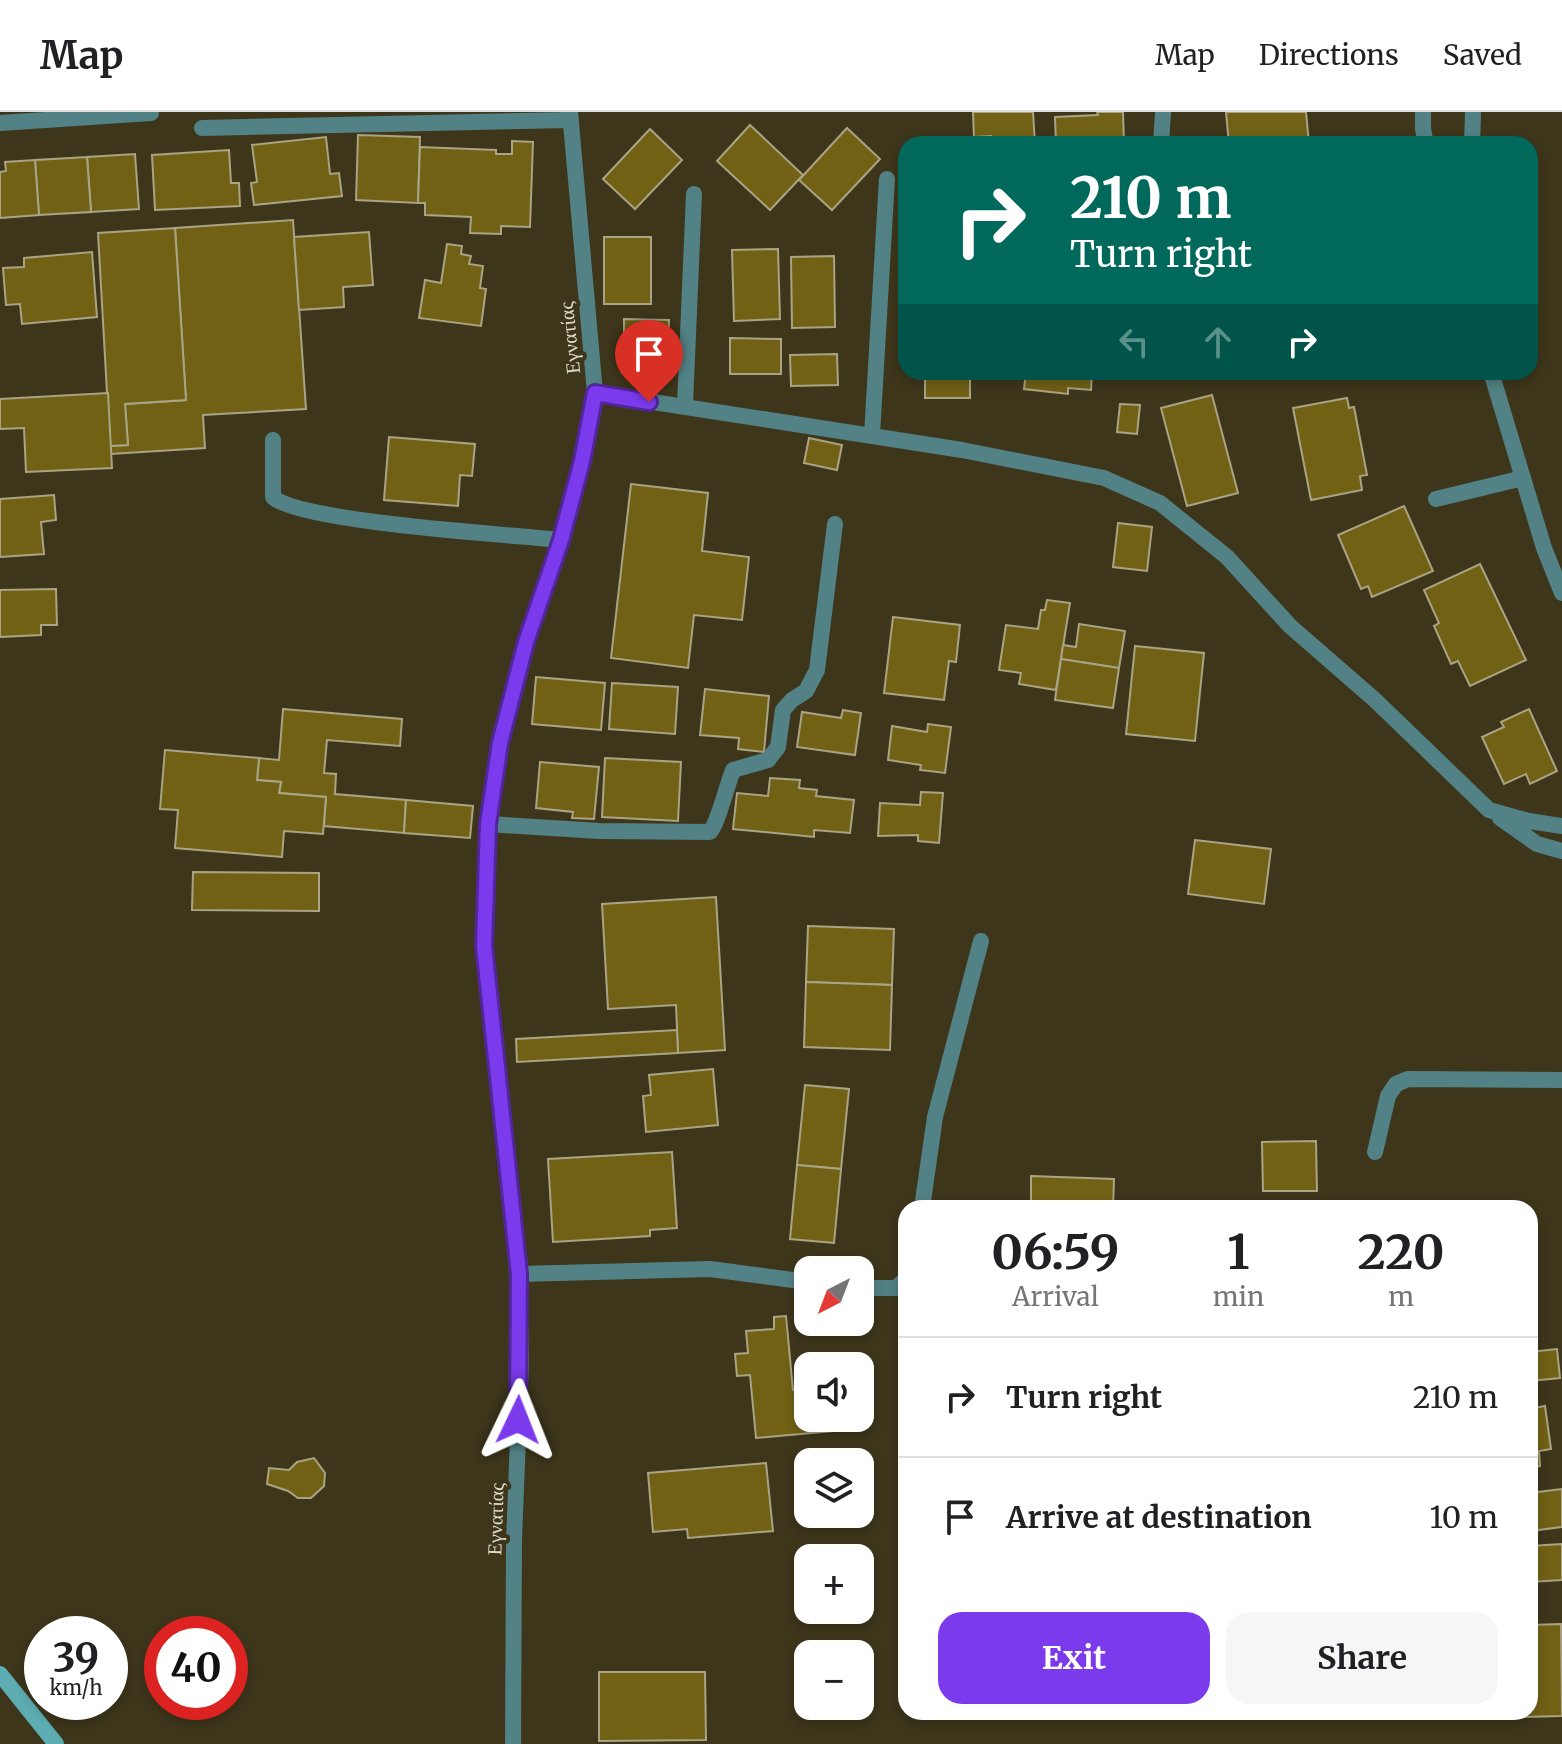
<!DOCTYPE html>
<html lang="en">
<head>
<meta charset="utf-8">
<style>
	:root { --surface:#fff; --page:#f6f6f6; --text:#202124; --muted:#757577; --line:#e0e0e0; --accent:#7c3aed }
	body { margin:0; font-family:Merriweather,serif; background:var(--page); color:var(--text); height:100vh; display:flex; flex-direction:column; font-size:30px; white-space:nowrap }
	* { box-sizing:border-box; margin:0 }
	p { font-size:26px; color:var(--muted) }
	.icon { flex:none; width:44px; height:44px; fill:none; stroke:currentColor; stroke-width:2; stroke-linecap:round; stroke-linejoin:round }
	.map { position:relative; flex:1; overflow:hidden }
	.drawer { position:absolute; left:898px; top:1088px; width:640px; height:520px; display:flex; flex-direction:column; background:var(--surface); border-radius:24px; box-shadow:0 4px 12px #0003 }
	.drawer>* { flex:none }
	.guide { position:absolute; left:898px; top:24px; width:640px; height:244px; border-radius:24px; box-shadow:0 4px 12px #0003; background:#00695c; color:#fff; overflow:hidden }
	.needle { width:52px; rotate:222deg }
	.tools { position:absolute; left:794px; top:1144px; display:grid; gap:16px }
	.tools a { display:grid; place-items:center; width:80px; height:80px; border-radius:16px; background:var(--surface); box-shadow:0 4px 12px #0003; font-size:40px }
	.speed { position:absolute; left:24px; top:1504px; display:flex; gap:16px; font-size:40px; font-weight:700; text-align:center }
	.speed>* { display:grid; place-content:center; width:104px; height:104px; border-radius:50%; background:var(--surface); box-shadow:0 4px 12px #0003; line-height:1 }
	.speed small { font-size:20px; font-weight:400 }
	.speed .limit { border:12px solid #d22; background:#fff; color:#111 }
	.pin { position:absolute; display:grid; place-items:center; width:68px; height:68px; color:#fff; margin:-82px -34px; border-radius:50% 50% 50% 0; rotate:-45deg; box-shadow:0 0 8px #0007 }
	.pin .icon { rotate:45deg }
	.me { position:absolute; width:88px; margin:-44px; rotate:2deg; stroke-linejoin:round; filter:drop-shadow(0 0 6px #0008) }
	.turn { display:flex; align-items:center; gap:28px; height:168px; padding:0 40px; font-size:36px }
	.turn .icon { width:104px; height:104px; stroke-width:2.5 }
	.turn b { display:block; font-size:56px; line-height:68px }
	.lanes { display:flex; align-items:center; height:76px; padding:0 40px; background:#0003; justify-content:center; gap:40px; direction:ltr }
	.lanes .off { opacity:.35 }
	.eta { display:flex; justify-content:space-evenly; align-items:center; height:136px; text-align:center }
	.eta b { font-size:48px; font-weight:700; line-height:56px }
	.action { display:flex; gap:16px; margin-top:auto; padding:16px 40px }
	.action a { flex:1; height:92px; border-radius:24px; background:var(--accent); color:#fff; font-size:32px; font-weight:700; line-height:92px; text-align:center }
	.action a+a { background:var(--page); color:var(--text) }
	ul { padding:0; list-style:none }
	li { display:flex; align-items:center; gap:24px; height:120px; padding:0 40px; border-top:2px solid var(--line) }
	li div { flex:1 }
	li b { display:block; font-size:30px }
	li em { font-style:normal }
	header { display:flex; align-items:center; gap:48px; box-sizing:border-box; height:112px; padding:0 40px; background:var(--surface); border-bottom:2px solid var(--line) }
	header strong { font-size:38px }
	nav { display:flex; gap:44px; margin-inline-start:auto; font-size:28px }
	.map>svg:first-child { display:block }
</style>
</head>
<body>
<header>
<strong>Map</strong>
<nav><a>Map</a><a>Directions</a><a>Saved</a></nav>
</header>
<div class="map">
<svg width="1562" height="1632" viewBox="0 0 1562 1632">
	<rect width="100%" height="100%" fill="#3d361b"/>
	<!-- building -->
	<g fill="#716115" stroke="#aaa384" stroke-width="2">
		<polygon points="973,0 1033,0 1035,32 991,32 991,24 974,25"/>
		<polygon points="1097,0 1123,0 1124,32 1056,32 1055,5 1098,3"/>
		<polygon points="1226,0 1306,0 1309,32 1229,32"/>
		<polygon points="750,13 803,63 770,98 717,49"/>
		<polygon points="847,16 880,47 832,98 799,68"/>
		<polygon points="650,17 682,48 635,97 603,67"/>
		<polygon points="358,23 420,25 418,91 356,88"/>
		<polygon points="326,25 330,62 339,61 342,84 254,93 251,71 257,70 252,33"/>
		<polygon points="512,29 533,30 530,115 501,114 501,122 470,121 471,105 425,103 425,91 418,91 420,35 496,38 496,42 512,42"/>
		<polygon points="229,38 231,71 239,71 240,94 155,98 152,43"/>
		<polygon points="135,42 139,97 91,100 87,45"/>
		<polygon points="87,45 91,100 39,103 35,48"/>
		<polygon points="35,48 39,103 0,106 0,60 6,59 5,50"/>
		<polygon points="293,108 306,297 203,303 205,336 111,342 110,334 128,333 125,292 186,288 175,116"/>
		<polygon points="175,116 186,288 125,292 128,333 110,334 98,121"/>
		<polygon points="369,120 373,173 343,175 344,195 299,198 294,125"/>
		<rect x="604" y="125" width="47" height="67"/>
		<polygon points="447,132 462,134 461,142 471,144 469,152 483,154 480,176 486,177 481,214 419,206 425,168 441,171"/>
		<polygon points="778,137 780,207 734,209 732,138"/>
		<polygon points="92,140 97,205 22,212 20,192 6,193 3,156 24,155 24,146"/>
		<polygon points="834,144 835,215 792,216 791,145"/>
		<polygon points="624,207 669,208 668,243 624,243"/>
		<polygon points="730,226 781,227 781,262 730,262"/>
		<polygon points="837,242 838,273 791,274 790,243"/>
		<rect x="925" y="260" width="45" height="26"/>
		<polygon points="1026,260 1092,260 1091,278 1068,276 1068,282 1024,277"/>
		<polygon points="108,281 112,356 26,360 24,316 0,317 0,287"/>
		<polygon points="1212,283 1238,381 1187,394 1161,296"/>
		<polygon points="1347,286 1349,296 1354,295 1367,363 1360,364 1362,378 1311,388 1293,296"/>
		<polygon points="1120,292 1140,293 1137,322 1117,320"/>
		<polygon points="389,325 475,332 472,364 460,363 458,394 384,388"/>
		<polygon points="809,326 842,333 837,358 804,351"/>
		<polygon points="631,372 708,381 702,439 749,445 742,508 694,503 688,556 611,546"/>
		<polygon points="54,383 56,408 41,410 44,442 0,445 0,387"/>
		<polygon points="1404,394 1433,459 1372,485 1368,474 1361,477 1338,423"/>
		<polygon points="1118,411 1152,415 1147,459 1113,455"/>
		<polygon points="1480,452 1526,548 1470,574 1458,549 1451,552 1434,514 1439,511 1424,478"/>
		<polygon points="56,477 57,513 41,513 41,523 0,525 0,478"/>
		<polygon points="1047,488 1070,491 1056,578 1019,572 1021,561 999,558 1006,513 1038,517 1041,498 1045,498"/>
		<polygon points="893,505 960,513 956,550 949,549 944,588 884,581"/>
		<polygon points="1079,512 1125,519 1119,556 1061,547 1063,533 1076,535"/>
		<polygon points="1135,534 1204,541 1195,629 1126,622"/>
		<polygon points="1061,547 1119,556 1113,596 1055,588"/>
		<polygon points="536,565 605,571 601,618 532,612"/>
		<polygon points="612,571 678,575 675,622 609,617"/>
		<polygon points="705,577 769,584 764,640 738,637 739,626 700,623"/>
		<polygon points="283,597 402,607 400,634 327,628 324,661 336,662 335,682 406,688 404,721 324,714 326,685 279,681 281,670 257,668 259,646 279,648"/>
		<polygon points="1529,597 1557,659 1530,672 1526,662 1504,672 1482,625 1504,615 1501,610"/>
		<polygon points="843,598 861,601 855,643 797,635 802,600 841,606"/>
		<polygon points="928,612 951,615 945,661 920,658 921,653 888,648 892,614 927,620"/>
		<polygon points="165,638 259,646 257,668 281,670 279,681 326,685 323,722 284,719 282,745 175,736 178,698 160,697"/>
		<polygon points="605,646 681,650 678,709 602,705"/>
		<polygon points="540,650 599,655 594,707 572,706 573,700 536,696"/>
		<polygon points="770,666 800,668 799,676 817,678 816,684 854,688 850,721 814,718 814,725 733,717 737,681 768,684"/>
		<polygon points="921,680 943,681 939,731 918,729 918,723 878,724 880,691 920,693"/>
		<polygon points="406,688 473,694 470,726 404,721"/>
		<polygon points="1195,728 1271,737 1264,792 1188,782"/>
		<polygon points="193,760 319,761 319,799 192,798"/>
		<polygon points="716,785 725,938 678,941 676,893 608,897 602,792"/>
		<polygon points="808,814 894,817 892,873 806,870"/>
		<polygon points="806,870 892,873 890,938 804,935"/>
		<polygon points="677,918 678,941 517,950 516,927"/>
		<polygon points="713,957 718,1013 646,1020 643,984 651,983 649,963"/>
		<polygon points="805,973 849,977 841,1057 797,1053"/>
		<polygon points="1316,1029 1317,1079 1263,1079 1262,1030"/>
		<polygon points="672,1040 677,1116 650,1118 650,1124 553,1130 548,1047"/>
		<polygon points="797,1053 841,1057 834,1131 790,1127"/>
		<polygon points="1031,1064 1114,1067 1113,1096 1031,1096"/>
		<polygon points="786,1204 793,1278 808,1277 808,1306 832,1306 833,1319 756,1326 750,1263 737,1264 735,1242 748,1241 746,1219 774,1217 774,1205"/>
		<polygon points="1557,1237 1560,1266 1530,1269 1530,1240"/>
		<polygon points="1530,1278 1534,1296 1545,1294 1551,1337 1539,1339 1540,1354 1530,1355"/>
		<polygon points="314,1346 325,1361 324,1374 311,1386 298,1386 288,1379 267,1372 269,1356 289,1358 297,1350"/>
		<polygon points="766,1351 773,1419 688,1426 687,1417 653,1420 648,1361"/>
		<polygon points="1562,1377 1562,1415 1530,1419 1530,1381"/>
		<polygon points="1562,1432 1562,1468 1530,1470 1530,1434"/>
		<polygon points="1561,1512 1562,1604 1480,1606 1479,1600 1530,1600 1530,1513"/>
		<polygon points="599,1560 705,1560 706,1628 599,1629"/>
	</g>
	<g fill="none" stroke-linecap="round" stroke-linejoin="round">
		<!-- service -->
		<g stroke="#528285" stroke-width="16">
			<path d="M273 328V385C298 410 514 423 561 428"/>
			<polyline points="1375,1040 1388,984 1396,972 1408,967 1562,968"/>
		</g>
		<!-- minor -->
		<g stroke="#528285" stroke-width="16">
			<polyline points="1423,0 1423,17 1426,32"/>
			<polyline points="0,11 151,1"/>
			<polyline points="202,16 570,8"/>
			<polyline points="1161,32 1163,0"/>
			<polyline points="1472,32 1473,0"/>
			<polyline points="1491,260 1544,436 1562,481"/>
			<polyline points="595,281 962,338 1104,366 1160,391 1227,445 1290,514 1375,588 1489,698 1529,709 1562,714"/>
			<polyline points="685,293 694,82"/>
			<polyline points="872,323 887,67"/>
			<polyline points="1436,387 1523,366"/>
			<polyline points="1500,706 1537,732 1562,739"/>
			<path d="M488 712 599 719 710 720C718 711 727 673 733 658L768 648 778 635 783 598 792 588 806 579 817 558 835 412"/>
			<polyline points="922,1096 935,1005 981,829"/>
			<polyline points="519,1162 710,1157 808,1170"/>
			<polyline points="860,1176 896,1176 906,1167"/>
		</g>
		<!-- tertiary -->
		<polyline stroke="#528285" stroke-width="16" points="513,1632 514,1428 521,1248 519,1162 484,834 488,712 500,631 526,530 561,428 582,349 595,281 570,0"/>
		<!-- secondary -->
		<polyline stroke="#5dadb2" stroke-width="16" points="0,1562 56,1632"/>
	</g>
	<g fill="none" stroke-linecap="round" stroke-linejoin="round">
		<!-- route casing -->
		<g stroke="#51269a" stroke-width="20">
			<polyline id="route" points="518,1308 519,1162 484,834 488,712 500,631 526,530 561,428 582,349 595,281 649,290"/>
		</g>
		<!-- route -->
		<use href="#route" stroke="#7c3aed" stroke-width="14"/>
	</g>
	<g text-anchor="middle" dominant-baseline="central" stroke-width="8" stroke-linejoin="round" paint-order="stroke">
		<!-- street labels -->
		<g font-size="20" fill="#e1ddcd" stroke="#3d361b">
			<text transform="translate(569 226) rotate(-96)">Εγνατίας</text>
			<text transform="translate(495 1407) rotate(-88)">Εγνατίας</text>
		</g>
	</g>
</svg>
<div class="tools">
<a><svg class="needle" viewBox="-14 -14 28 28"><path d="M0-13l5 13h-10z" fill="#e53935"/><path d="M0 13l5-13h-10z" fill="#757577"/></svg></a>
<a><svg class="icon" aria-label="sound" viewBox="0 0 24 24"><path d="M4 9h4l5-4v14l-5-4H4zM17 9q2 3 0 6"/></svg></a>
<a><svg class="icon" aria-label="layers" viewBox="0 0 24 24"><path d="M12 4l9 5-9 5-9-5zM3 14l9 5 9-5"/></svg></a>
<a>+</a>
<a>−</a>
</div>
<div class="speed"><div>39<small>km/h</small></div><div class="limit">40</div></div>
<div class="pin" style="left:649px;top:290px;background:#d93025"><svg class="icon" aria-label="arrive" viewBox="0 0 24 24"><path d="M6 21V4h12l-3 4 3 4H6"/></svg></div>
<svg class="me" style="left:518px;top:1308px" viewBox="-20 -20 40 40"><path d="M0-17L14 15 0 8-14 15z" fill="#7c3aed" stroke="#fff" stroke-width="4"/></svg>
<div class="guide">
<div class="turn"><svg class="icon" aria-label="right" viewBox="0 0 24 24"><path d="M7 20v-9h11M14 6l5 5-5 5"/></svg><div><b>210 m</b>Turn right</div></div>
<div class="lanes"><svg class="icon off" aria-label="left" viewBox="0 0 24 24"><path d="M17 20v-9H6M10 6l-5 5 5 5"/></svg><svg class="icon off" aria-label="ahead" viewBox="0 0 24 24"><path d="M12 20V5M6 11l6-6 6 6"/></svg><svg class="icon" aria-label="right" viewBox="0 0 24 24"><path d="M7 20v-9h11M14 6l5 5-5 5"/></svg></div>
</div>
<section class="drawer">
<div class="eta">
<div><b>06:59</b><p>Arrival</p></div>
<div><b>1</b><p>min</p></div>
<div><b>220</b><p>m</p></div>
</div>
<ul>
<li><svg class="icon" aria-label="right" viewBox="0 0 24 24"><path d="M7 20v-9h11M14 6l5 5-5 5"/></svg><div><b>Turn right</b></div><em>210 m</em></li>
<li><svg class="icon" aria-label="arrive" viewBox="0 0 24 24"><path d="M6 21V4h12l-3 4 3 4H6"/></svg><div><b>Arrive at destination</b></div><em>10 m</em></li>
</ul>
<div class="action"><a>Exit</a><a>Share</a></div>
</section>
</div>
</body>
</html>
